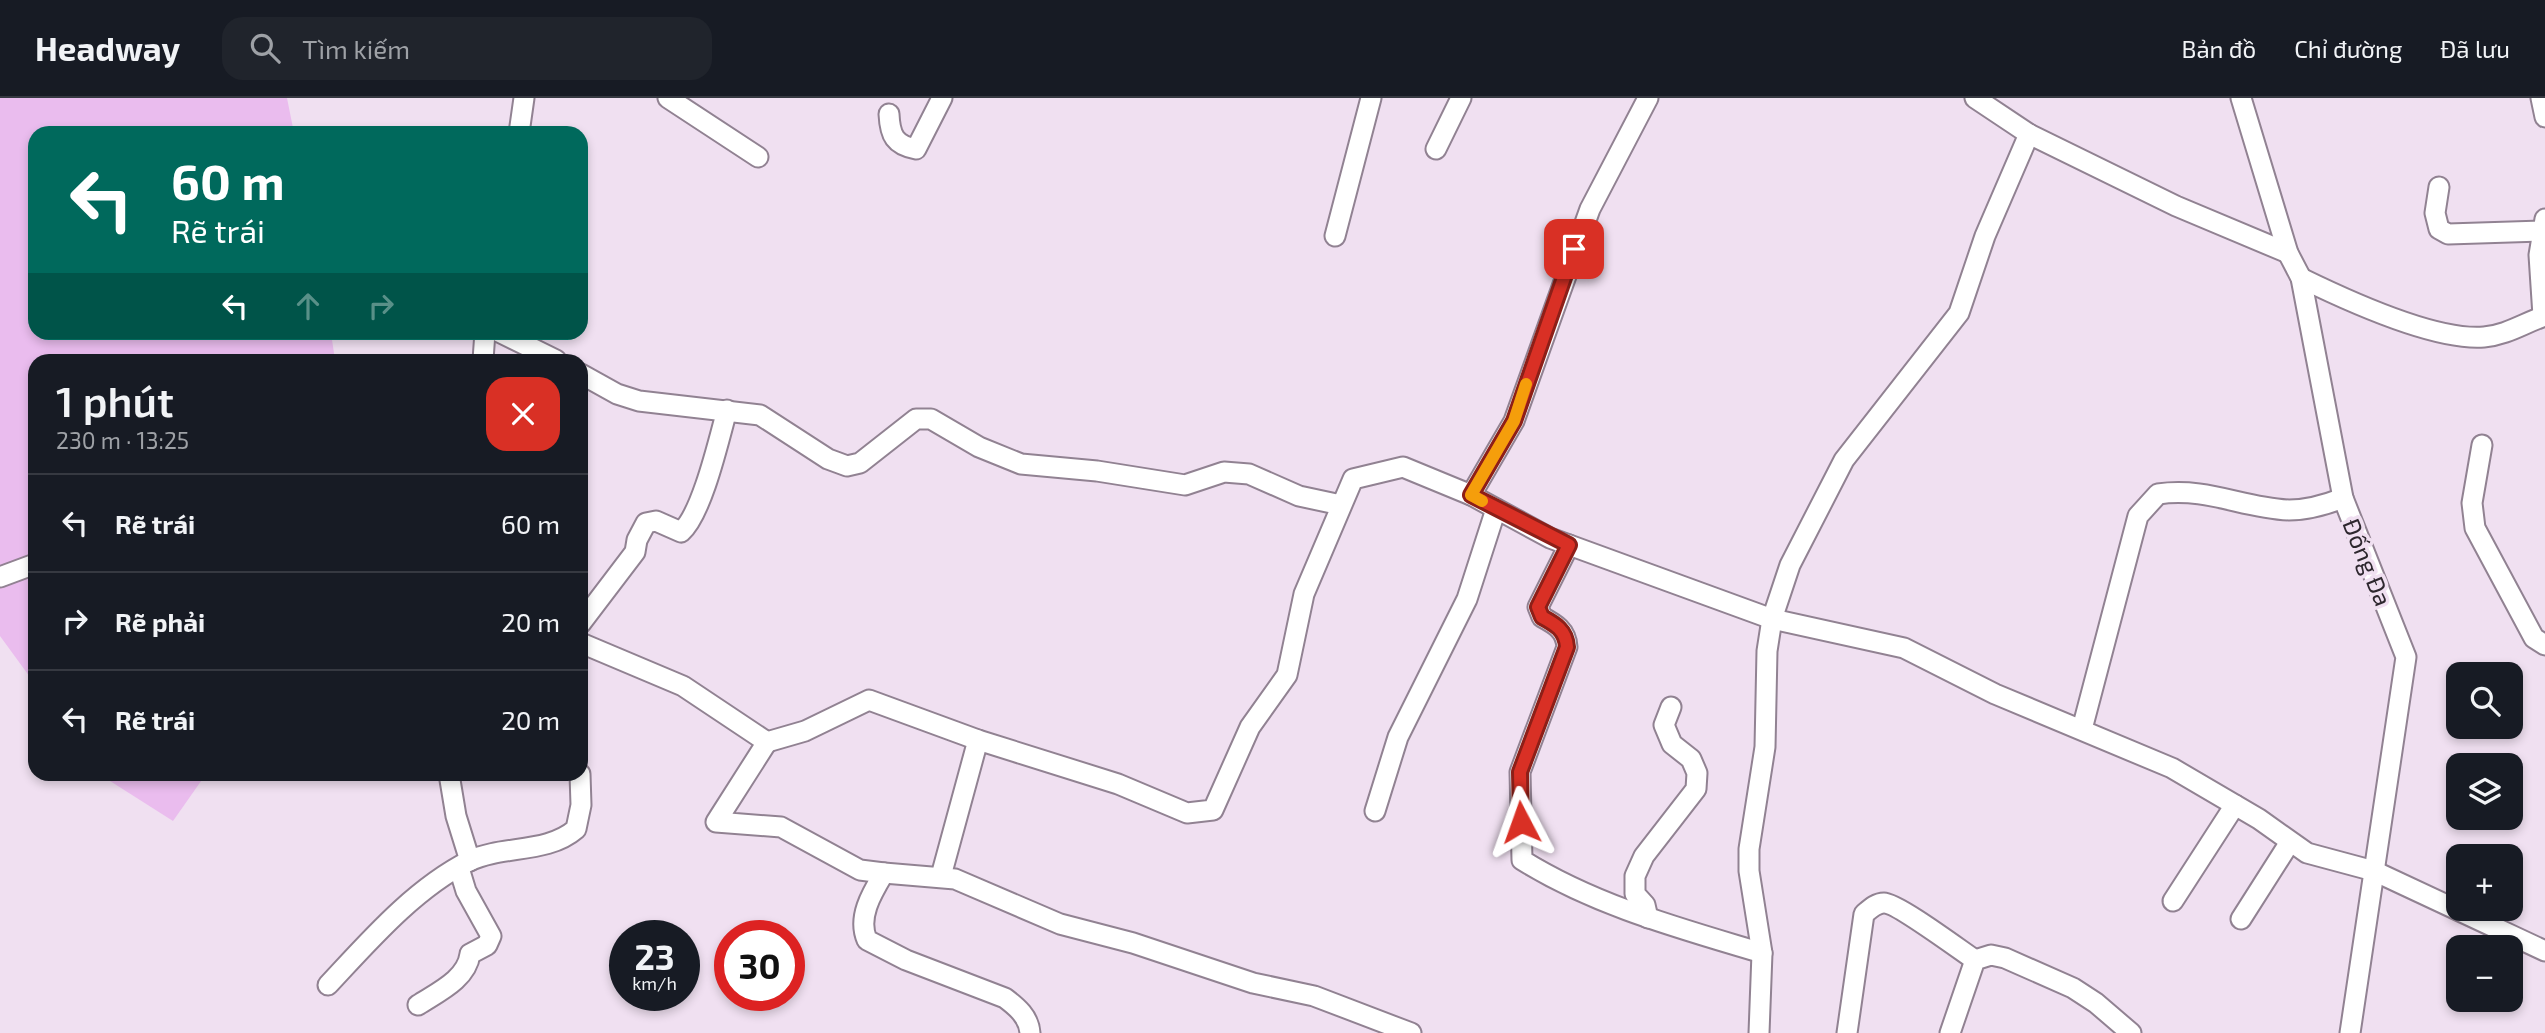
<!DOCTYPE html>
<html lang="vi">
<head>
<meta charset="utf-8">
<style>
	:root { --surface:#171b24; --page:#20242c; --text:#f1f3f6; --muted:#9ea1a6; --line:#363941 }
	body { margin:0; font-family:"Exo 2",sans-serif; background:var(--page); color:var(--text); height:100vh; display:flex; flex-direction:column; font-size:26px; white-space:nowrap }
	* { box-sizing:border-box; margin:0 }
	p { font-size:23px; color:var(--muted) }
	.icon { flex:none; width:38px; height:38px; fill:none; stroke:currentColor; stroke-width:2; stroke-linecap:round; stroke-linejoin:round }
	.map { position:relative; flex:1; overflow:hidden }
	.panel { position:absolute; left:28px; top:256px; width:560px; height:427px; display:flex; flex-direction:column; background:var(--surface); border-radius:21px; box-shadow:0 4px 10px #0003 }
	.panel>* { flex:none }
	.banner { position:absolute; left:28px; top:28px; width:560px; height:214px; border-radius:21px; box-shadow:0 4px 10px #0003; background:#00695c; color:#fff; overflow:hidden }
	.controls { position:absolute; left:2446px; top:564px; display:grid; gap:14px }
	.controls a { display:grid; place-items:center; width:77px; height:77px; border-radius:14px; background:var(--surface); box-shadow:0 4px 10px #0003; font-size:35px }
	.speed { position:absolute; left:609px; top:822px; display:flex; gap:14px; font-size:35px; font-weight:700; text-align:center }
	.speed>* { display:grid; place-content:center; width:91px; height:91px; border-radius:50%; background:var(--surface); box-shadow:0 4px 10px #0003; line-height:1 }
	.speed small { font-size:18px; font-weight:400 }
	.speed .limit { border:10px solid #d22; background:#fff; color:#111 }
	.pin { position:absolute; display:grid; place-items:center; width:60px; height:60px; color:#fff; margin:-30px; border-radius:14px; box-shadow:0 4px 10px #0006 }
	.me { position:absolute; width:77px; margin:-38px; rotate:356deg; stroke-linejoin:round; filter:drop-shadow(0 0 5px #0008) }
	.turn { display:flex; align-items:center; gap:24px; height:147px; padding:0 28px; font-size:32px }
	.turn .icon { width:91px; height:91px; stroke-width:2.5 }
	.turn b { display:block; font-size:49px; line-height:60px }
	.lanes { display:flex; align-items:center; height:66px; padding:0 28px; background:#0003; justify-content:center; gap:35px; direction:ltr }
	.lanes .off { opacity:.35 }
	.round { display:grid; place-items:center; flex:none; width:74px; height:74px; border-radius:21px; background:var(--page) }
	.overview { display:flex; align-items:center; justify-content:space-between; height:119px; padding:0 28px }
	h1 { font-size:42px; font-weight:600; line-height:52px }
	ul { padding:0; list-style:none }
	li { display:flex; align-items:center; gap:21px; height:98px; padding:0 28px; border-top:2px solid var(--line) }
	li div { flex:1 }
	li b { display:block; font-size:26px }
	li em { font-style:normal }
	header { display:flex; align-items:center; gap:42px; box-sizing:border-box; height:98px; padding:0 35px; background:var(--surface); border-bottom:2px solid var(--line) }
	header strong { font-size:33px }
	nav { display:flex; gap:38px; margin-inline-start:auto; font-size:24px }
	.search { width:490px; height:63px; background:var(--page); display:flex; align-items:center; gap:18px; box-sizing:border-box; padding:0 24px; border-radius:21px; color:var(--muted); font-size:26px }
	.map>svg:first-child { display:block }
</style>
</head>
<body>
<header>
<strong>Headway</strong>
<div class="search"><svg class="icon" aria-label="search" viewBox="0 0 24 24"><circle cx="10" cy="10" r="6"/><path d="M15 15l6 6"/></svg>Tìm kiếm</div>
<nav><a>Bản đồ</a><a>Chỉ đường</a><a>Đã lưu</a></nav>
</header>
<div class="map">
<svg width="2545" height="935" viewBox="0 0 2545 935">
	<rect width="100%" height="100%" fill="#f0e0f1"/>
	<!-- green -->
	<g fill="#eabcee">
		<polygon points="0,0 287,0 294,35 35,35 35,234 331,235 335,262 35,262 35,586 0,538"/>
		<polygon points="99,676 206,676 173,723"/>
	</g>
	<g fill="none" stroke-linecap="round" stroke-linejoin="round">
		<!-- minor casing -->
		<g stroke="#918292" stroke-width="23">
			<g id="minor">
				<polyline points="668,0 758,59"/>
				<polyline points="1648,0 1590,111 1514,323 1471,397 1550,440 1772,521 1904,550 1995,596 2172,670 2259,721 2307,755 2374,773 2545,853"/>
				<polyline points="2241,0 2288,155 2301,180 2343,400 2406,559 2350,935"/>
				<polyline points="2541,0 2545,19"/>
				<path d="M889 16C890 38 895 47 916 51L942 0"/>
				<polyline points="519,35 524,0"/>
				<polyline points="2029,36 2176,108 2288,155"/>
				<polyline points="1436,51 1461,0"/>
				<polyline points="2439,89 2435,115 2439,131 2448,136 2542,133"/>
				<polyline points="1335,138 1371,0"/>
				<path d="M2301 180C2346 202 2435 243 2484 239 2507 237 2524 225 2545 218"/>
				<polyline points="2543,218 2539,157 2545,121"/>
				<polyline points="499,234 556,262"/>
				<polyline points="483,262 485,234"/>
				<polyline points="581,276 617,296 639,303 760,317 828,361 847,368 860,365 916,321 931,321 979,349 1021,366 1097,373 1185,387 1224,374 1249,376 1299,398 1341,407"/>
				<polyline points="2482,347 2472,405 2475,430 2534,540 2545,547"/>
				<path d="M1569 447 1538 509 1542 519C1555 526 1566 532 1567 549L1520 674 1522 762C1596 808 1679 830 1762 855"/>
				<polyline points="0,479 35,466"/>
				<path d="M581 525 635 454 637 442 646 425 656 423 681 434C702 416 719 341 727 312"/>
				<polyline points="581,545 683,588 767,644 805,633 869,602 978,642 1118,686 1187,715 1213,712 1250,629 1287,577 1304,496 1353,381 1403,369 1471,397"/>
				<path d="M2082 631 2138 418 2158 396C2208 389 2242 410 2289 412 2308 412 2325 407 2343 400"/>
				<polyline points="767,644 716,724 781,729 860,772 884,775"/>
				<polyline points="449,676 456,718 470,763"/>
				<polyline points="1375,713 1398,639 1467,501 1496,411"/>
				<polyline points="941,778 978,642"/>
				<polyline points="2173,803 2235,707"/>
				<polyline points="1648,820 1645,807 1635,796 1635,778 1644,758 1696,691 1697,675 1691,661 1672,646 1664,627 1671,609"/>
				<polyline points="2241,821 2290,744"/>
				<path d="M328 887C370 842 414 791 469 763 503 747 547 756 576 731L581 707 580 676"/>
				<path d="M418 907C438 894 467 881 470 856L487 847 491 838 466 793 459 770"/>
				<path d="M1030 935C1029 919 1017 909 1005 900L906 862 867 842C857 819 872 795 884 775L955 781 1060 826 1133 845 1253 885 1314 898 1411 935"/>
				<polyline points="1759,935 1762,855 1749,773 1749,751 1765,649 1767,553 1772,521 1790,467 1844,362 1959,215 1985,138 2029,36 1975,0"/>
				<path d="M1847 935 1864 816C1870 811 1876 805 1884 805 1897 805 1960 852 1975 862"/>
				<polyline points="1950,935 1975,862 1991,857 2005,860 2073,890 2096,905 2131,935"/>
			</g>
		</g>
		<!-- minor -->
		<use href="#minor" stroke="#fff" stroke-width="19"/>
	</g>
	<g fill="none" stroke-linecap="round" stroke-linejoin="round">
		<!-- route casing -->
		<g stroke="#8d1f18" stroke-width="18">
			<path id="route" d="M1521 724 1520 674 1567 549C1566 532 1555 526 1542 519L1538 509 1569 447 1471 397 1514 323 1574 151"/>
		</g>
		<!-- route -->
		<use href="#route" stroke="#d93025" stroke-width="12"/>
		<!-- slow -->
		<polyline stroke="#f59e0b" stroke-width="12" points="1482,403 1471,397 1514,323 1526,286"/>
	</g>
	<g text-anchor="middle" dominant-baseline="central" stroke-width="7" stroke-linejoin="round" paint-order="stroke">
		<!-- street labels -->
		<g font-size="24" fill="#2d272e" stroke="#f0e0f1">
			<text transform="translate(2368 464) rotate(68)">Đống Đa</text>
		</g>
	</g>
</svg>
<div class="controls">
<a><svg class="icon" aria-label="search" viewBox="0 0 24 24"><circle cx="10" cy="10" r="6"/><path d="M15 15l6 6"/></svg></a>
<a><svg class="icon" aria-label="layers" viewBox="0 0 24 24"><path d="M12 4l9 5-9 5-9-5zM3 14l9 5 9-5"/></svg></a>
<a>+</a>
<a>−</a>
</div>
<div class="speed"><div>23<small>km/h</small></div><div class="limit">30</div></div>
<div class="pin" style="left:1574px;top:151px;background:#d93025"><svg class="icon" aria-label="arrive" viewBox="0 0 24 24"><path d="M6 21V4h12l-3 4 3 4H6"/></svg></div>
<svg class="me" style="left:1521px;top:724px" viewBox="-20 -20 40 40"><path d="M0-17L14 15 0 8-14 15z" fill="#d93025" stroke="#fff" stroke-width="4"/></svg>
<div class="banner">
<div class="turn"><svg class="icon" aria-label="left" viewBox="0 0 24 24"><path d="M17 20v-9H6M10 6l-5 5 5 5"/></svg><div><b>60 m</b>Rẽ trái</div></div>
<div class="lanes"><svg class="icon" aria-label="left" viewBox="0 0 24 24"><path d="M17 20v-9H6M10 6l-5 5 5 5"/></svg><svg class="icon off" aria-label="ahead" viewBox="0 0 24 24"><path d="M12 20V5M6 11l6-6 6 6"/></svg><svg class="icon off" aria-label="right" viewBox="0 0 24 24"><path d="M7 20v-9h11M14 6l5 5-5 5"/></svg></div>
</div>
<section class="panel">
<div class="overview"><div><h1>1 phút</h1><p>230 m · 13:25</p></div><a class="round" style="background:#d93025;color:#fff"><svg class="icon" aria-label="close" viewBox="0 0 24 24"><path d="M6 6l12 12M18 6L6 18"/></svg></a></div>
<ul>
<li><svg class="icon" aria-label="left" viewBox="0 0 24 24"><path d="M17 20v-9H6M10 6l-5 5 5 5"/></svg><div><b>Rẽ trái</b></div><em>60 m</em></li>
<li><svg class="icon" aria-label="right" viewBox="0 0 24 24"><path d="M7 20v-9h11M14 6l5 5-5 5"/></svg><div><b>Rẽ phải</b></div><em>20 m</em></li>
<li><svg class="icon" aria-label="left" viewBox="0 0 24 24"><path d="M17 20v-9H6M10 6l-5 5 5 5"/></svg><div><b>Rẽ trái</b></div><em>20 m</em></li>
</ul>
</section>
</div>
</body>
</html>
